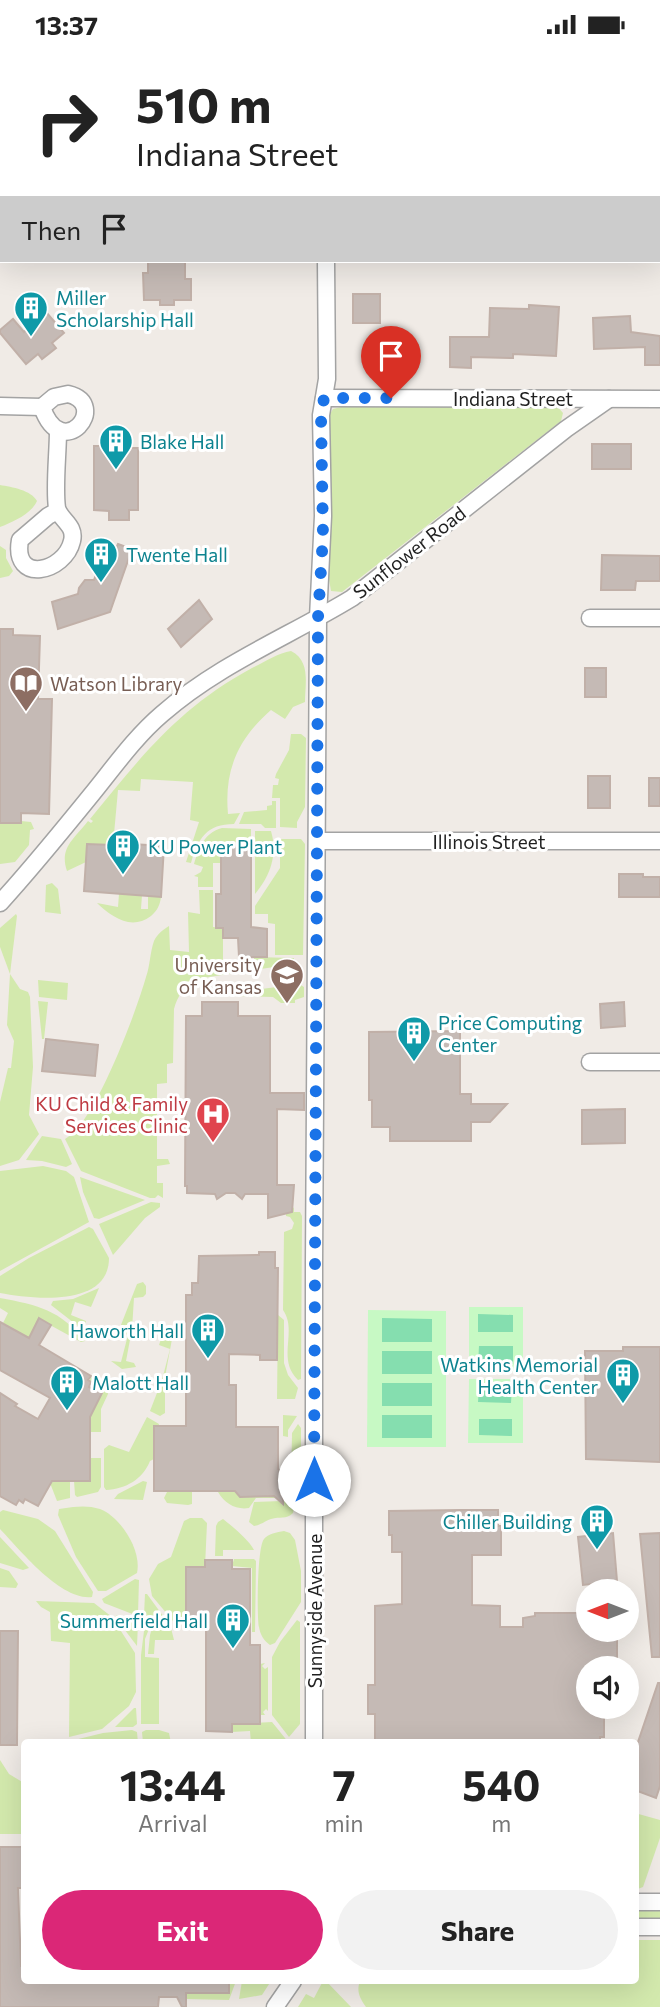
<!DOCTYPE html>
<html lang="en">
<head>
<meta charset="utf-8">
<style>
	:root { --surface:#fff; --page:#f2f2f2; --text:#222; --muted:#767676; --accent:#db2777 }
	body { margin:0; font-family:Commissioner,sans-serif; background:var(--page); color:var(--text); height:100vh; display:flex; flex-direction:column; font-size:26px; white-space:nowrap }
	* { box-sizing:border-box; margin:0 }
	p { font-size:23px; color:var(--muted) }
	.icon { flex:none; width:38px; height:38px; fill:none; stroke:currentColor; stroke-width:2; stroke-linecap:round; stroke-linejoin:round }
	.map { position:relative; flex:1; overflow:hidden }
	.drawer { position:absolute; left:21px; top:1690px; width:618px; height:245px; display:flex; flex-direction:column; background:var(--surface); border-radius:7px; box-shadow:0 7px 28px #0002 }
	.drawer>* { flex:none }
	.guide { position:absolute; left:0px; top:0px; width:662px; height:214px; box-shadow:0 7px 28px #0002; background:#fff; color:var(--text); overflow:hidden }
	.needle { width:46px; rotate:270deg }
	.tools { position:absolute; left:576px; top:1530px; display:grid; gap:14px }
	.tools a { display:grid; place-items:center; width:63px; height:63px; border-radius:50%; background:var(--surface); box-shadow:0 7px 28px #0002; font-size:35px }
	.pin { position:absolute; display:grid; place-items:center; width:60px; height:60px; color:#fff; margin:-72px -30px; border-radius:50% 50% 50% 0; rotate:-45deg; box-shadow:0 0 7px #0007 }
	.pin .icon { rotate:45deg }
	.me { position:absolute; width:77px; margin:-38px; rotate:0deg; stroke-linejoin:round; filter:drop-shadow(0 0 5px #0008) }
	.turn { display:flex; align-items:center; gap:24px; height:147px; padding:0 21px; font-size:32px }
	.turn .icon { width:91px; height:91px; stroke-width:2.5 }
	.turn b { display:block; font-size:49px; line-height:60px }
	.then { display:flex; align-items:center; height:66px; padding:0 21px; background:#0003; gap:14px; font-size:26px }
	.eta { display:flex; justify-content:space-evenly; align-items:center; height:119px; text-align:center }
	.eta b { font-size:42px; font-weight:700; line-height:49px }
	.primary-button { display:flex; gap:14px; margin-top:auto; padding:14px 21px }
	.primary-button a { flex:1; height:80px; border-radius:42px; background:var(--accent); color:#fff; font-size:28px; font-weight:700; line-height:80px; text-align:center }
	.primary-button a+a { background:var(--page); color:var(--text) }
	.status { display:flex; justify-content:space-between; align-items:center; height:49px; padding:0 35px; background:var(--surface); direction:ltr }
	.status svg { height:19px; fill:currentColor }
	.map>svg:first-child { display:block }
</style>
</head>
<body>
<div class="status"><b>13:37</b><svg viewBox="0 0 49 12"><path d="M0 12V9h3v3zM5 12V6h3v6zM10 12V3h3v9zM15 12V0h3v12zM26 1h20v11H26zM47 4h2v5h-2z"/></svg></div>
<div class="map">
<svg width="660" height="1958" viewBox="0 0 660 1958">
	<rect width="100%" height="100%" fill="#f0ebe6"/>
	<!-- grass -->
	<g fill="#d3e9ad">
		<polygon points="557,357 563,364 561,372 342,543 331,542 328,524 330,464 328,368 333,360 341,358"/>
		<path d="M0 436C12 438 31 441 37 452 31 465 13 473 0 478Z"/>
		<polygon points="0,497 6,501 6,509 13,522 9,527 0,529"/>
		<path d="M291 602C311 612 305 635 305 653L293 658 285 670 271 661C238 690 224 721 228 765L240 764 234 775C207 775 198 789 191 814L186 813 199 773 190 771 193 733 141 730 140 742 118 741 113 796 87 795 86 813 67 822C59 799 74 790 88 772L91 774 93 772 90 770C141 708 178 659 252 619 265 613 278 604 291 602Z"/>
		<polygon points="291,685 301,685 306,689 305,758 297,773 297,779 280,778 280,749 272,749 273,736 278,736 279,730 275,729 276,725 289,701"/>
		<polygon points="272,752 276,752 276,779 265,779 261,775 239,775 244,763 267,761 267,757 272,756"/>
		<polygon points="21,772 31,773 34,780 30,781 29,796 15,813 0,815 0,774 21,774"/>
		<path d="M222 779 251 780V795H221V814H213V838H198V828L194 827 201 823 203 818 194 815C199 799 204 784 222 779Z"/>
		<path d="M255 782H271C278 806 270 827 255 845Z"/>
		<polygon points="280,790 301,790 305,795 303,906 275,906 275,875 268,874 268,865 255,865 255,857 280,819"/>
		<polygon points="52,834 58,840 61,865 45,863 46,836"/>
		<path d="M199 841H213V878L223 879V913H254V908L294 909V915L196 930C185 936 177 948 174 960L173 1014 167 1015V1034L157 1035V1110H168L170 1115 157 1117V1134H163V1149L158 1146 155 1149H150L81 1122 65 1090C95 1075 136 963 146 928 150 917 150 903 154 892 157 885 164 880 169 877L170 901 189 903 188 863 200 865Z"/>
		<path d="M119 845 142 846 141 860H148V847L161 848C160 856 157 862 151 867 131 882 112 868 97 854L118 858Z"/>
		<polygon points="16,865 17,867 10,925 0,898 0,879"/>
		<polygon points="10,925 20,940 28,943 30,948 33,1018 29,1066 39,1085 19,1111 0,1117 0,1053 8,1019 11,1019 14,992 7,976"/>
		<polygon points="38,931 68,934 67,951 39,948"/>
		<polygon points="299,935 304,938 304,948 295,951 295,954 281,954 273,948 233,947 232,944"/>
		<polygon points="38,952 48,953 44,990 42,990"/>
		<polygon points="42,1087 61,1090 72,1115 66,1118 42,1112 26,1111"/>
		<polygon points="43,1117 66,1122 74,1128 89,1173 0,1222 0,1122"/>
		<polygon points="80,1128 145,1151 99,1170 94,1169 83,1143"/>
		<polygon points="151,1153 160,1154 160,1158 145,1169 113,1206 99,1175"/>
		<path d="M294 1158V1163H300L302 1167 301 1330 298 1331C276 1310 298 1282 283 1261L284 1183 292 1180 294 1174 290 1168 286 1167V1163H291Z"/>
		<path d="M89 1178 93 1180 109 1209C109 1259 32 1250 0 1244V1227L29 1209Z"/>
		<polygon points="143,1233 146,1237 146,1245 143,1248 134,1249 132,1280 126,1312 134,1314 136,1318 122,1320 111,1312 121,1313 128,1286 121,1284 119,1281 137,1235"/>
		<polygon points="99,1239 91,1258 75,1253 71,1266 86,1272 83,1281 51,1256 53,1252 73,1250"/>
		<path d="M0 1249C38 1256 60 1261 85 1292L81 1293 39 1270 29 1289 3 1274 8 1264 0 1259Z"/>
		<polygon points="278,1266 284,1271 284,1314 288,1326 298,1339 295,1350 277,1350"/>
		<polygon points="161,1290 172,1290 165,1328 165,1364 160,1367 150,1362 162,1331 170,1300 159,1296"/>
		<polygon points="91,1328 107,1340 108,1345 101,1360 101,1383 90,1383 90,1368 96,1341 89,1332"/>
		<polygon points="283,1366 297,1367 288,1381 288,1388 283,1387"/>
		<path d="M147 1368 159 1375 154 1410 150 1412C143 1430 126 1440 106 1441L104 1438V1400L109 1396 129 1403Z"/>
		<polygon points="298,1375 301,1379 301,1448 298,1450 291,1438 292,1384"/>
		<polygon points="90,1409 101,1409 101,1438 98,1443 77,1448 75,1446 74,1432 89,1432"/>
		<polygon points="52,1432 70,1432 70,1449 57,1452 50,1434"/>
		<polygon points="143,1432 147,1433 143,1451 114,1450 118,1445"/>
		<path d="M283 1436H288L295 1454 293 1464C286 1471 280 1467 271 1470 265 1472 261 1476 254 1477L249 1473 254 1453 282 1452Z"/>
		<polygon points="167,1443 192,1443 192,1455 188,1456 167,1454 164,1449"/>
		<path d="M218 1443H235L241 1448 274 1447 277 1449H256L249 1459C236 1461 225 1455 218 1443Z"/>
		<path d="M73 1458C82 1457 91 1457 100 1460 121 1468 142 1502 137 1524L106 1542H98L76 1508 58 1466 59 1460Z"/>
		<path d="M3 1461 38 1470 55 1482 93 1543 92 1548C61 1552 20 1501 0 1480V1463Z"/>
		<polygon points="190,1469 202,1469 207,1474 205,1518 186,1519 186,1572 188,1574 173,1572 152,1547 149,1530 158,1515 171,1508 184,1472"/>
		<path d="M223 1470C232 1477 250 1492 254 1501H223V1507H215L216 1477 218 1473Z"/>
		<path d="M284 1482 290 1484 295 1491 301 1522V1553L275 1594 270 1596C264 1592 260 1585 259 1578 257 1565 257 1499 264 1490 268 1485 277 1483 284 1482Z"/>
		<polygon points="0,1488 29,1519 23,1521 0,1514"/>
		<polygon points="234,1510 254,1510 256,1512 255,1583 252,1583 252,1519 232,1517"/>
		<polygon points="0,1519 9,1522 18,1535 16,1539 0,1538"/>
		<polygon points="135,1530 139,1531 138,1565 135,1566 104,1554 102,1550"/>
		<polygon points="145,1545 147,1545 166,1571 144,1566"/>
		<polygon points="36,1552 94,1554 112,1568 135,1604 136,1643 129,1657 102,1680 69,1688 70,1594 51,1592 50,1563 41,1558"/>
		<polygon points="117,1566 138,1574 137,1597 115,1568"/>
		<polygon points="297,1571 300,1573 300,1675 289,1688 272,1666 272,1608 280,1593"/>
		<polygon points="145,1574 151,1575 145,1590 145,1608 159,1609 159,1675 141,1675 141,1606"/>
		<polygon points="153,1576 171,1579 174,1591 155,1591 154,1605 148,1605 150,1586"/>
		<polygon points="265,1614 262,1617 265,1620 268,1618 268,1662 266,1660 263,1663 265,1666 260,1666 260,1615"/>
		<polygon points="134,1659 136,1659 137,1675 133,1678 115,1678"/>
		<polygon points="272,1673 289,1694 251,1694 250,1682 232,1683 232,1675"/>
		<polygon points="132,1681 137,1683 138,1694 62,1694 103,1684"/>
		<polygon points="146,1681 159,1681 169,1684 171,1694 143,1694 142,1683"/>
		<polygon points="0,1711 9,1725 24,1734 24,1785 0,1785"/>
		<polygon points="635,1764 660,1771 660,1789 643,1838 635,1841"/>
		<rect x="635" y="1861" width="25" height="11"/>
		<path d="M635 1891H660V1958H366C360 1949 356 1943 360 1932H635Z"/>
		<polygon points="229,1932 236,1932 229,1951 186,1950 186,1944 229,1944"/>
		<polygon points="242,1932 271,1932 262,1946 239,1950"/>
		<polygon points="323,1932 326,1932 351,1958 298,1958 306,1945 314,1949"/>
	</g>
	<!-- park -->
	<g fill="#c7f9c4">
		<rect x="469" y="1258" width="54" height="65"/>
		<polygon points="368,1261 446,1262 446,1398 367,1398"/>
		<polygon points="469,1330 523,1330 523,1394 468,1394"/>
	</g>
	<!-- pitch -->
	<g fill="#85deaf">
		<polygon points="478,1265 513,1266 513,1283 478,1283"/>
		<polygon points="382,1269 432,1270 432,1293 382,1293"/>
		<polygon points="479,1297 513,1297 513,1315 478,1315"/>
		<rect x="382" y="1302" width="50" height="23"/>
		<rect x="382" y="1334" width="50" height="23"/>
		<polygon points="479,1336 512,1337 511,1354 478,1353"/>
		<rect x="382" y="1366" width="50" height="23"/>
		<polygon points="479,1370 512,1370 512,1387 479,1386"/>
	</g>
	<!-- building -->
	<g fill="#c5bab5" stroke="#c1b0a8" stroke-width="2">
		<polygon points="148,212 185,212 185,230 191,230 191,251 174,251 174,256 160,256 160,251 144,251 143,224 148,224"/>
		<rect x="353" y="245" width="27" height="29"/>
		<polygon points="529,256 559,258 556,307 513,305 513,309 471,308 471,319 450,318 450,288 489,288 490,259 529,260"/>
		<polygon points="46,263 64,284 52,294 56,299 42,310 38,305 26,315 0,284 0,281 13,270 24,283"/>
		<polygon points="630,267 631,283 660,287 660,316 645,316 645,298 594,300 593,269"/>
		<polygon points="110,391 129,391 129,399 138,399 138,461 129,461 129,471 109,471 109,462 94,461 94,397 110,397"/>
		<rect x="592" y="395" width="39" height="25"/>
		<polygon points="118,495 132,500 110,563 58,580 52,553 78,545 79,539 85,531 94,531 104,503 113,506"/>
		<polygon points="602,506 660,507 660,532 636,532 635,541 601,541"/>
		<polygon points="199,551 212,570 181,598 168,580"/>
		<polygon points="0,580 13,580 13,586 40,587 38,650 52,650 49,765 21,764 21,774 0,774"/>
		<rect x="585" y="619" width="21" height="29"/>
		<rect x="588" y="727" width="22" height="32"/>
		<rect x="649" y="729" width="11" height="28"/>
		<polygon points="114,794 164,797 161,848 84,842 87,795 113,796"/>
		<polygon points="221,795 251,795 251,878 267,880 267,908 239,908 238,889 223,889 223,879 216,879 216,845 221,845"/>
		<polygon points="619,825 643,825 643,828 660,828 660,848 619,848"/>
		<polygon points="202,953 238,953 238,967 270,967 270,1044 304,1044 304,1061 277,1060 277,1136 294,1136 292,1163 268,1169 268,1145 245,1145 242,1150 235,1144 226,1144 217,1150 215,1145 187,1144 187,1137 185,1137 186,967 202,967"/>
		<polygon points="624,953 625,977 601,979 600,955"/>
		<polygon points="460,982 460,1045 471,1045 471,1055 507,1055 490,1073 471,1073 471,1092 390,1092 390,1078 372,1078 372,1051 369,1051 369,983"/>
		<polygon points="46,990 98,996 95,1027 42,1022"/>
		<polygon points="625,1060 625,1094 582,1095 582,1061"/>
		<polygon points="259,1203 275,1203 275,1219 278,1219 277,1311 260,1311 260,1306 229,1305 229,1336 236,1336 236,1378 278,1378 278,1420 283,1424 283,1455 274,1447 240,1448 235,1442 154,1442 154,1377 186,1377 186,1246 192,1246 192,1234 198,1234 199,1207 259,1206"/>
		<polygon points="39,1269 51,1276 39,1296 91,1327 88,1331 91,1333 89,1338 102,1344 90,1368 90,1432 52,1432 38,1457 25,1450 23,1454 19,1451 16,1456 0,1447 0,1344 17,1355 15,1357 38,1370 50,1349 0,1321 0,1273 29,1289"/>
		<polygon points="623,1298 660,1298 660,1413 586,1410 585,1302 623,1302"/>
		<polygon points="460,1461 498,1461 498,1477 501,1477 501,1506 472,1506 472,1556 500,1557 500,1578 523,1578 523,1569 535,1567 535,1564 588,1564 588,1580 617,1580 617,1619 588,1619 588,1657 604,1657 604,1688 600,1688 600,1694 375,1694 375,1665 368,1665 368,1636 375,1636 375,1557 402,1555 402,1503 392,1503 392,1486 389,1486 389,1462"/>
		<polygon points="613,1484 617,1532 583,1536 578,1488"/>
		<polygon points="660,1484 660,1608 652,1608 640,1485"/>
		<polygon points="205,1511 232,1511 232,1520 250,1520 250,1596 260,1596 260,1675 232,1675 232,1683 206,1682 206,1572 186,1572 186,1518 205,1518"/>
		<polygon points="0,1582 18,1582 17,1696 0,1696"/>
		<polygon points="658,1634 660,1634 660,1737 656,1749 635,1741 635,1702"/>
		<polygon points="0,1798 24,1798 24,1839 18,1839 21,1917 24,1918 24,1932 229,1932 229,1944 186,1944 186,1958 182,1958 177,1948 159,1948 158,1958 0,1958"/>
	</g>
	<g fill="none" stroke-linecap="round" stroke-linejoin="round">
		<!-- minor casing -->
		<g stroke="#a3a3a3" stroke-width="19">
			<g id="minor">
				<polyline points="46,0 46,2"/>
				<polyline points="629,0 629,2"/>
				<polyline points="318,2 318,0"/>
				<path d="M68 345C111 355 62 416 42 358L54 348Z"/>
				<polyline points="324,349 660,350"/>
				<polyline points="0,357 42,358"/>
				<path d="M57 462 48 467 20 491C12 536 65 523 72 492 76 476 60 471 57 459 54 438 58 404 58 382"/>
				<polyline points="590,569 660,569"/>
				<polyline points="318,792 660,792"/>
				<path d="M0 854C32 819 62 782 92 745 114 718 135 688 162 665 219 615 288 588 352 549L566 380 609 350"/>
				<polyline points="590,1013 660,1013"/>
				<polyline points="314,1694 314,1215 318,569 323,467 321,366 327,330 326,212"/>
				<polyline points="635,1853 660,1853"/>
				<polyline points="635,1878 660,1878"/>
				<polyline points="275,1958 293,1932"/>
			</g>
		</g>
		<!-- minor -->
		<use href="#minor" stroke="#fff" stroke-width="16"/>
	</g>
	<g fill="none" stroke-linecap="round" stroke-linejoin="round">
		<!-- route -->
		<polyline stroke="#1a73e8" stroke-width="12" stroke-dasharray="0 21.6" points="314,1431 318,569 323,487 321,366 324,349 391,349"/>
	</g>
	<!-- icons -->
	<defs>
		<g id="building-pin" transform="scale(1.75)"><path d="M0 17L-7.5 6A9.5 9.5 0 1 1 7.5 6Z" fill="#0f9aa8" stroke="#fff"/><path d="M-4-6H4V6H1V3H-1V6H-4ZM-2.5-4.3h1.7v1.8h-1.7ZM.8-4.3h1.7v1.8H.8ZM-2.5-1h1.7V.8h-1.7ZM.8-1h1.7V.8H.8Z" fill="#fff"/></g>
		<g id="library-pin" transform="scale(1.75)"><path d="M0 17L-7.5 6A9.5 9.5 0 1 1 7.5 6Z" fill="#8d6e63" stroke="#fff"/><path d="M-6-4Q-3-5.5-.7-3.5V5Q-3 3-6 4ZM6-4Q3-5.5 .7-3.5V5Q3 3 6 4Z" fill="#fff"/></g>
		<g id="university-pin" transform="scale(1.75)"><path d="M0 17L-7.5 6A9.5 9.5 0 1 1 7.5 6Z" fill="#8d6e63" stroke="#fff"/><path d="M0-5L7-2L0 1L-7-2ZM-4 1L0 2.5L4 1V4Q0 6-4 4Z" fill="#fff"/></g>
		<g id="hospital-pin" transform="scale(1.75)"><path d="M0 17L-7.5 6A9.5 9.5 0 1 1 7.5 6Z" fill="#e0444e" stroke="#fff"/><path d="M-5-5h3v3.5h4V-5h3V5h-3V1.5h-4V5h-3Z" fill="#fff"/></g>
	</defs>
	<g fill-rule="evenodd">
		<use href="#building-pin" x="31" y="259"/>
		<use href="#building-pin" x="116" y="392"/>
		<use href="#building-pin" x="101" y="505"/>
		<use href="#library-pin" x="26" y="634"/>
		<use href="#building-pin" x="123" y="797"/>
		<use href="#university-pin" x="287" y="926"/>
		<use href="#building-pin" x="414" y="984"/>
		<use href="#hospital-pin" x="213" y="1065"/>
		<use href="#building-pin" x="208" y="1281"/>
		<use href="#building-pin" x="623" y="1326"/>
		<use href="#building-pin" x="67" y="1333"/>
		<use href="#building-pin" x="597" y="1472"/>
		<use href="#building-pin" x="233" y="1571"/>
	</g>
	<g text-anchor="middle" dominant-baseline="central" stroke-width="6" stroke-linejoin="round" paint-order="stroke">
		<!-- culture labels -->
		<g font-size="19" fill="#0d838f" stroke="#fff" text-anchor="start">
			<text x="56" y="248">Miller<tspan x="56" dy="22">Scholarship Hall</tspan></text>
			<text x="140" y="392">Blake Hall</text>
			<text x="126" y="505">Twente Hall</text>
			<text x="148" y="797">KU Power Plant</text>
			<text x="438" y="973">Price Computing<tspan x="438" dy="22">Center</tspan></text>
			<text x="184" y="1281" text-anchor="end">Haworth Hall</text>
			<text x="598" y="1315" text-anchor="end">Watkins Memorial<tspan x="598" dy="22">Health Center</tspan></text>
			<text x="92" y="1333">Malott Hall</text>
			<text x="572" y="1472" text-anchor="end">Chiller Building</text>
			<text x="208" y="1571" text-anchor="end">Summerfield Hall</text>
		</g>
		<!-- street labels -->
		<g font-size="19" fill="#1f1f1f" stroke="#fff">
			<text x="513" y="349">Indiana Street</text>
			<text transform="translate(409 503) rotate(-38)">Sunflower Road</text>
			<text x="489" y="792">Illinois Street</text>
			<text transform="translate(314 1562) rotate(-90)">Sunnyside Avenue</text>
		</g>
		<!-- education labels -->
		<g font-size="19" fill="#785e54" stroke="#fff" text-anchor="start">
			<text x="50" y="634">Watson Library</text>
			<text x="262" y="915" text-anchor="end">University<tspan x="262" dy="22">of Kansas</tspan></text>
		</g>
		<!-- health labels -->
		<g font-size="19" fill="#be3a42" stroke="#fff" text-anchor="end">
			<text x="188" y="1054">KU Child &amp; Family<tspan x="188" dy="22">Services Clinic</tspan></text>
		</g>
	</g>
</svg>
<div class="tools">
<a><svg class="needle" viewBox="-14 -14 28 28"><path d="M0-13l5 13h-10z" fill="#e53935"/><path d="M0 13l5-13h-10z" fill="#767676"/></svg></a>
<a><svg class="icon" aria-label="sound" viewBox="0 0 24 24"><path d="M4 9h4l5-4v14l-5-4H4zM17 9q2 3 0 6"/></svg></a>
</div>
<div class="pin" style="left:391px;top:349px;background:#d93025"><svg class="icon" aria-label="arrive" viewBox="0 0 24 24"><path d="M6 21V4h12l-3 4 3 4H6"/></svg></div>
<svg class="me" style="left:314px;top:1431px" viewBox="-20 -20 40 40"><circle r="19" fill="#fff"/><path d="M0-13L10 11 0 6-10 11z" fill="#1a73e8"/></svg>
<div class="guide">
<div class="turn"><svg class="icon" aria-label="right" viewBox="0 0 24 24"><path d="M7 20v-9h11M14 6l5 5-5 5"/></svg><div><b>510 m</b>Indiana Street</div></div>
<div class="then">Then<svg class="icon" aria-label="arrive" viewBox="0 0 24 24"><path d="M6 21V4h12l-3 4 3 4H6"/></svg></div>
</div>
<section class="drawer">
<div class="eta">
<div><b>13:44</b><p>Arrival</p></div>
<div><b>7</b><p>min</p></div>
<div><b>540</b><p>m</p></div>
</div>
<div class="primary-button"><a>Exit</a><a>Share</a></div>
</section>
</div>
</body>
</html>
